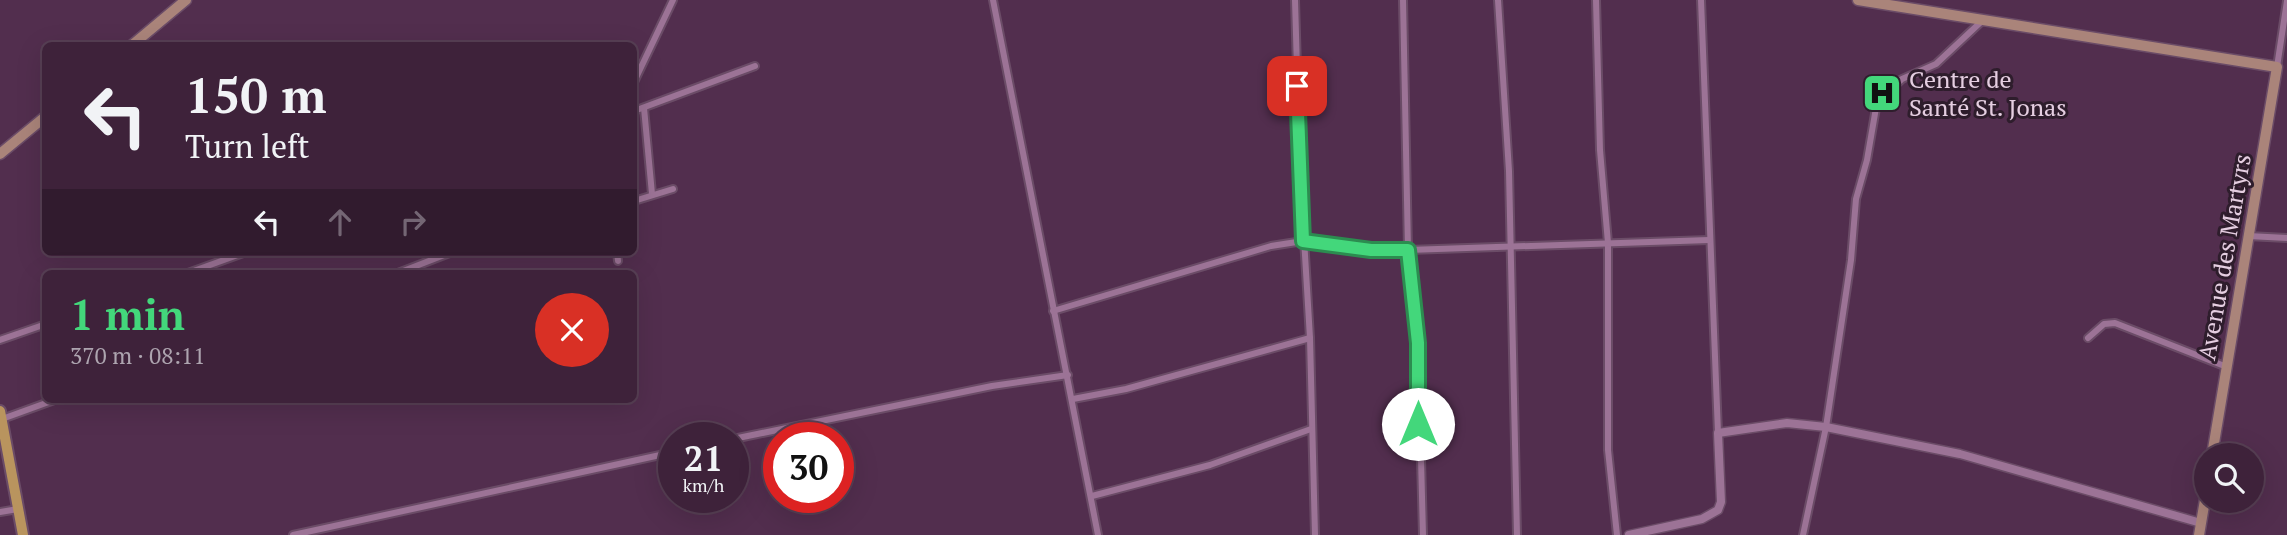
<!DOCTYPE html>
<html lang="en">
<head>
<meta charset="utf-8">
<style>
	:root { --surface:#3e223a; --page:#452a42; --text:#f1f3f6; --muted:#ada4af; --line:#573f54; --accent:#43d77b }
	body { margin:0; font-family:"PT Serif",serif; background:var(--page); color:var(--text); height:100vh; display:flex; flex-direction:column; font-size:26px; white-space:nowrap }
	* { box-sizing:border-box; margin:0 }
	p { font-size:23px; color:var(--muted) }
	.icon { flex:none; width:38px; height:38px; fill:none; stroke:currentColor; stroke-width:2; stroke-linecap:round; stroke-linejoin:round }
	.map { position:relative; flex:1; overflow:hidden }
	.details { position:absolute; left:42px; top:270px; width:595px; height:133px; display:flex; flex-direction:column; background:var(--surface); border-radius:10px; box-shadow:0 7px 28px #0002,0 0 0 2px var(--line) }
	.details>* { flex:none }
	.top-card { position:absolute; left:42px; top:42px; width:595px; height:214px; border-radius:10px; box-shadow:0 7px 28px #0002,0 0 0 2px var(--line); background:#3e223a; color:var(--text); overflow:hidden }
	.fabs { position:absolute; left:2194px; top:443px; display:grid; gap:14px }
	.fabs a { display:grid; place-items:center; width:70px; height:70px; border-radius:50%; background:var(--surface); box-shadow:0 7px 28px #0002,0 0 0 2px var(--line); font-size:35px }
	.speed { position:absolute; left:658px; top:422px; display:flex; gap:14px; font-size:35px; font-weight:700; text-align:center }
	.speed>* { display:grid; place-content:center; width:91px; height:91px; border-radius:50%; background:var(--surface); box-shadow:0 7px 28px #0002,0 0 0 2px var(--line); line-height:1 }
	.speed small { font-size:18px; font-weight:400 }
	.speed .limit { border:10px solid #d22; background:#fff; color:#111 }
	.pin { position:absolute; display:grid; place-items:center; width:60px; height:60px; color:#fff; margin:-30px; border-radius:14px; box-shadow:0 4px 10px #0006 }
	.me { position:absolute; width:77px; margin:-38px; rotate:0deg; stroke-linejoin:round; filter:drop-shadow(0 0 5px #0008) }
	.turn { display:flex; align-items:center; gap:24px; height:147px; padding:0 28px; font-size:32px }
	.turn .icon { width:91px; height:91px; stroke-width:2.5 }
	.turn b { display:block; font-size:49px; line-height:60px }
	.lanes { display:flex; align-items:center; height:66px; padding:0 28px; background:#0003; justify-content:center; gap:35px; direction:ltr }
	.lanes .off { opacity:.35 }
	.round { display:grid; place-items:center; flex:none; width:74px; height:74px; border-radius:37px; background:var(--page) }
	.headline { display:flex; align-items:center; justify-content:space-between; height:119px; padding:0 28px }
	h1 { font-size:42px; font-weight:700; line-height:52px; color:var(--accent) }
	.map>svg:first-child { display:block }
</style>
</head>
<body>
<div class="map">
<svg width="2287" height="535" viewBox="0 0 2287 535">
	<rect width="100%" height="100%" fill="#522e4e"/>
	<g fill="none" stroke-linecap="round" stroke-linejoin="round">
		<!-- minor casing -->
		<g stroke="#6b4c67" stroke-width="10">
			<g id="minor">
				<polyline points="993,0 1098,535"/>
				<polyline points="1295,0 1300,172 1310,338 1315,535"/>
				<polyline points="1403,0 1408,250 1418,343 1423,535"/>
				<polyline points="1498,0 1509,171 1517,535"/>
				<polyline points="1596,0 1600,150 1608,243 1608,450 1617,535"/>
				<polyline points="1701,0 1718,433"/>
				<polyline points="2277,67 2287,1"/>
				<polyline points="634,82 673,0"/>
				<polyline points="644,108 652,194"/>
				<polyline points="634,111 755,66"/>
				<polyline points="634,201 673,189"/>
				<polyline points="2248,236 2287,238"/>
				<polyline points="617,252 618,261"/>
				<polyline points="188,273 246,252"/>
				<polyline points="398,273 452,252"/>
				<polyline points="1053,311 1271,246 1303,241 1371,250 1408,250 1709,240"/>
				<polyline points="2088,338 2104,324 2115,323 2227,367"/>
				<polyline points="0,340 46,324"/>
				<polyline points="1073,399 1126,389 1310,338"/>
				<polyline points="2,419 57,399"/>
				<polyline points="733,439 992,386 1068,375"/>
				<polyline points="1092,496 1210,465 1311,429"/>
				<polyline points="0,512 18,509"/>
				<polyline points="293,535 674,452"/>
				<polyline points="1803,535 1826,427 1851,260 1856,199 1867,160 1877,102 1902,79 1936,64 1983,20"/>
			</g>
		</g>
		<!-- tertiary casing -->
		<g stroke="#6b4c67" stroke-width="11">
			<polyline id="tertiary" points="1629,535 1702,519 1718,510 1721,502 1718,433 1787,423 1826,427 1960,454 2201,523"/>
		</g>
		<!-- secondary casing -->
		<g stroke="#6b4c67" stroke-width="13">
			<g id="secondary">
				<polyline points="1858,0 2277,67 2212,455"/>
				<polyline points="131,46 186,0"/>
				<polyline points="0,154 46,116"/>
				<polyline points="2199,535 2207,488"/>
			</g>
		</g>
		<!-- primary casing -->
		<g stroke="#6b4c67" stroke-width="14">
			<polyline id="primary" points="0,411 23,535"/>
		</g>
		<!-- minor -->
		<use href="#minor" stroke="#9c7396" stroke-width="6"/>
		<!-- tertiary -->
		<use href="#tertiary" stroke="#9c7396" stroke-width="8"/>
		<!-- secondary -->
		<use href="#secondary" stroke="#aa847a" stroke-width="10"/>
		<!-- primary -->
		<use href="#primary" stroke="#b9945e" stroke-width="10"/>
	</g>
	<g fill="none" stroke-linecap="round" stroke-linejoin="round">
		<!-- route casing -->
		<g stroke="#2c8c50" stroke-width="18">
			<polyline id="route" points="1297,86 1303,241 1371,250 1408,250 1418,343 1418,424"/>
		</g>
		<!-- route -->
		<use href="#route" stroke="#43d77b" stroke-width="12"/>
	</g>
	<!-- icons -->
	<defs>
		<g id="hospital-square" transform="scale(2.0125)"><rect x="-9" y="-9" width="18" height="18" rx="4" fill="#43d77b" stroke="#2e1d2c"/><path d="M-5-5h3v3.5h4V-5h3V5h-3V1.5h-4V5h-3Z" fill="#111"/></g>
	</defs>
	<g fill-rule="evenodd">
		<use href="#hospital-square" x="1882" y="93"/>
	</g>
	<g text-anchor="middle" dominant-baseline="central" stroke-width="6" stroke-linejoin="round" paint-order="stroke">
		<!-- poi labels -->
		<g font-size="24" fill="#e5cee1" stroke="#2e1d2c" text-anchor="start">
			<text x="1909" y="79">Centre de<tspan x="1909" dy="28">Santé St. Jonas</tspan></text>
		</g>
		<!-- street labels -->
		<g font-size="24" fill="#e5cee1" stroke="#2e1d2c">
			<text transform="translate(2224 257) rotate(-80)">Avenue des Martyrs</text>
		</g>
	</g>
</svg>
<div class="fabs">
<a><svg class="icon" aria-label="search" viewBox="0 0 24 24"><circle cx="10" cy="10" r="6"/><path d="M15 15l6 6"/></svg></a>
</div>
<div class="speed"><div>21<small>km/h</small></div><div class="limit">30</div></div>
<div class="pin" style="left:1297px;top:86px;background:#d93025"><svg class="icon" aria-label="arrive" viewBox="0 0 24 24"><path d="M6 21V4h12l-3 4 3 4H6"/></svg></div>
<svg class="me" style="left:1418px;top:424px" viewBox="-20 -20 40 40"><circle r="19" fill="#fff"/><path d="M0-13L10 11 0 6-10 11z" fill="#43d77b"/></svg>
<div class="top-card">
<div class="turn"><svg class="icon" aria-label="left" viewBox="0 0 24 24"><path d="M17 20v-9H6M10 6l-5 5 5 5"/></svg><div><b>150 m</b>Turn left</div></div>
<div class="lanes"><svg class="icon" aria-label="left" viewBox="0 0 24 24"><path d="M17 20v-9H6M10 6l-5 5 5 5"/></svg><svg class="icon off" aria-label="ahead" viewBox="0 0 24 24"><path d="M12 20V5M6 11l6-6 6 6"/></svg><svg class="icon off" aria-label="right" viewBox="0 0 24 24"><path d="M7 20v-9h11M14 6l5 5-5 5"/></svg></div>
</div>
<section class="details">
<div class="headline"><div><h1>1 min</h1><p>370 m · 08:11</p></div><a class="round" style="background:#d93025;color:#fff"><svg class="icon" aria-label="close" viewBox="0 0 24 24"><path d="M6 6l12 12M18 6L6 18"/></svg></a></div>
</section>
</div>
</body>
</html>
